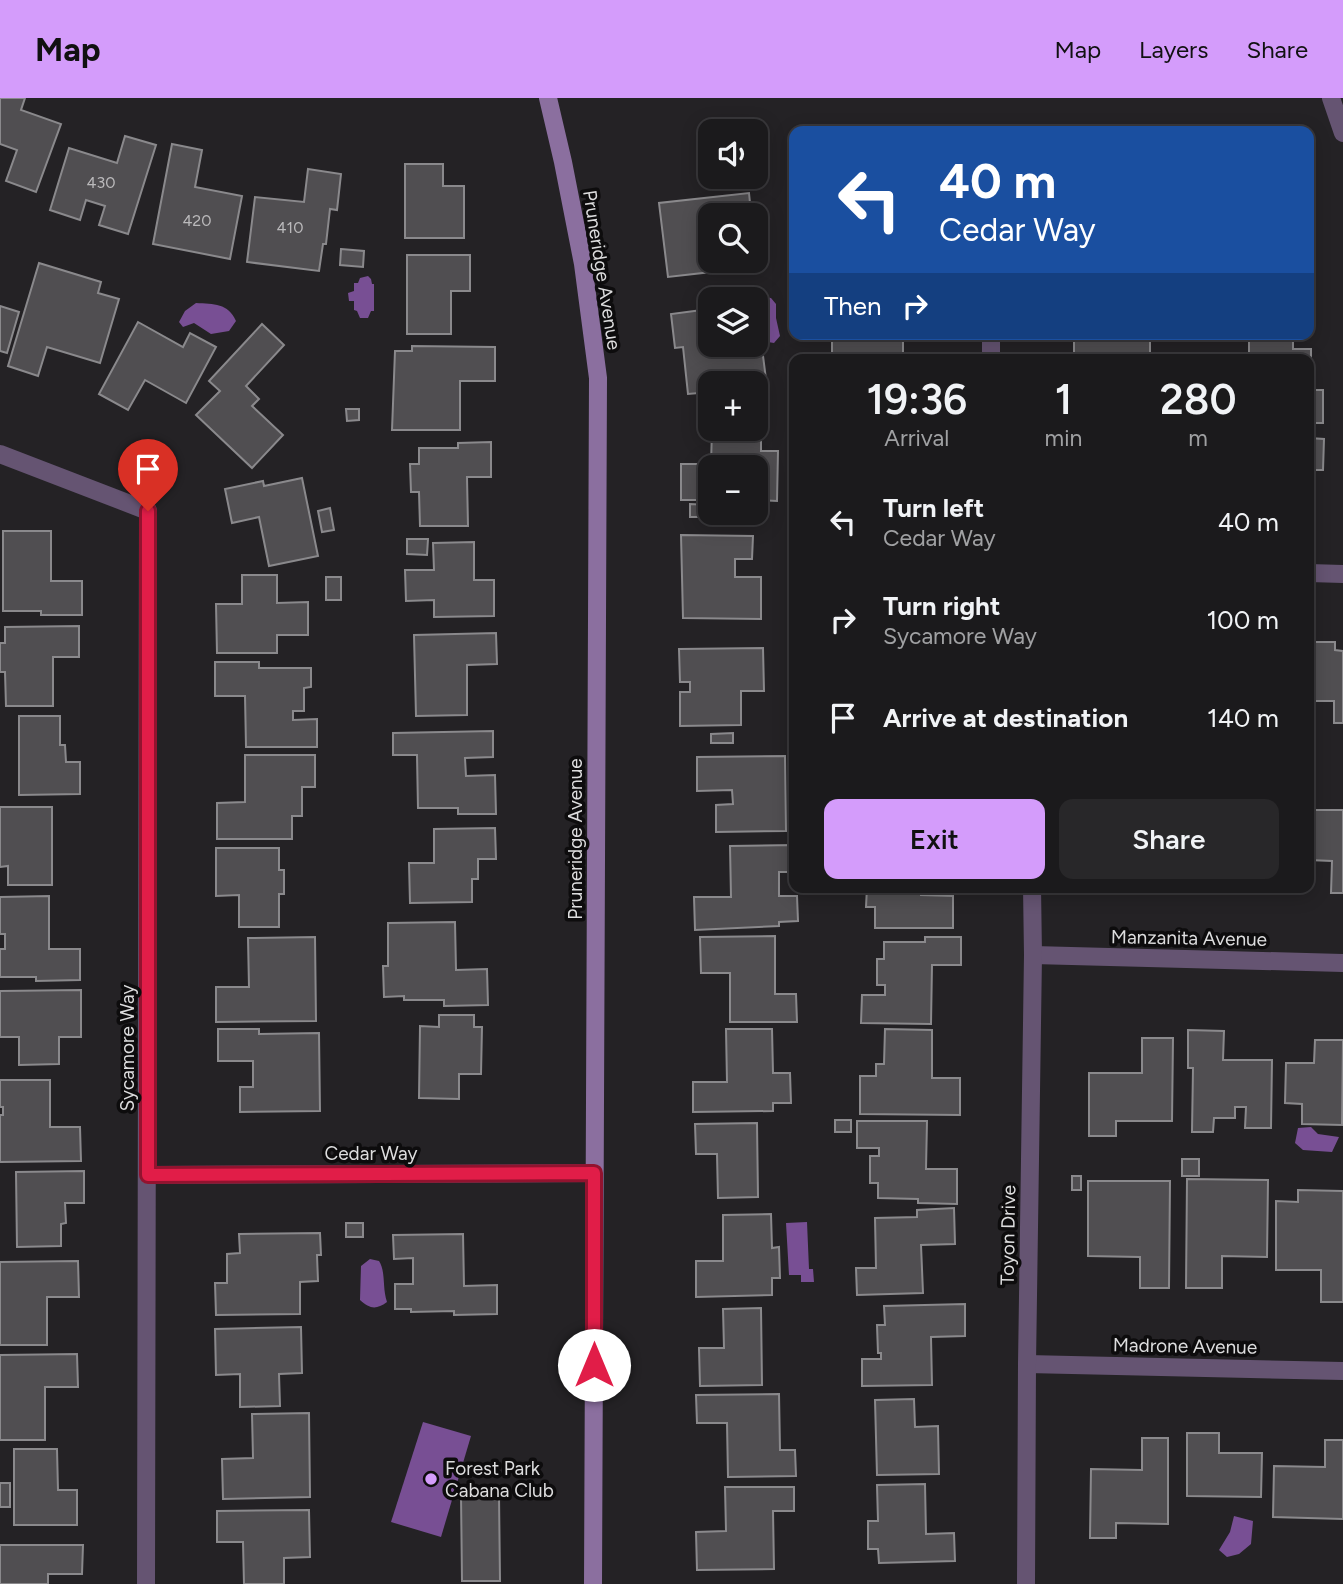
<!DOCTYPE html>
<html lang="en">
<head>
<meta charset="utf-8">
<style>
	:root { --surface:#1b1a1c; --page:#282729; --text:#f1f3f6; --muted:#a0a1a3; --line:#39383b; --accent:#d49cfb }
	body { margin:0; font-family:Figtree,sans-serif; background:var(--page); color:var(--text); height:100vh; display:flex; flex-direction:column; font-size:26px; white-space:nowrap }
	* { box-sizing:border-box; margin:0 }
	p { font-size:23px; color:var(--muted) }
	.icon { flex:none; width:38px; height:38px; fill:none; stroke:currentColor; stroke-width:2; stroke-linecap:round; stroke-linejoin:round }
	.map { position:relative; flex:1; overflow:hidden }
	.drawer { position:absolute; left:789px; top:256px; width:525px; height:539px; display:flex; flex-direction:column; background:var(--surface); border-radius:14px; box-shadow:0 4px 18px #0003,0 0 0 2px var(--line) }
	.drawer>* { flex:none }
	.banner { position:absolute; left:789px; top:28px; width:525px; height:214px; border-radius:14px; box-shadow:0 4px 18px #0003,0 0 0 2px var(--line); background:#1a4fa0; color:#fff; overflow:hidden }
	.fabs { position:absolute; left:698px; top:21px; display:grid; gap:14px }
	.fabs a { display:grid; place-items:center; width:70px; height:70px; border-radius:14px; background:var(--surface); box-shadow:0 4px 18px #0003,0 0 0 2px var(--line); font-size:35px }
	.pin { position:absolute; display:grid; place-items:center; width:60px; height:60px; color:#fff; margin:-72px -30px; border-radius:50% 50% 50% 0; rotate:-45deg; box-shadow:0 0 7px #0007 }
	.pin .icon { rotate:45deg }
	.me { position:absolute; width:77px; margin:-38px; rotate:0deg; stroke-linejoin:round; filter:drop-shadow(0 0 5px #0008) }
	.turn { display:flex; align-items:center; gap:24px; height:147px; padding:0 35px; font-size:32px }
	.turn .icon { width:91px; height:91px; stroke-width:2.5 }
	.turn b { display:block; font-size:49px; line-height:60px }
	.then { display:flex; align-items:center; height:66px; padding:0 35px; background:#0003; gap:14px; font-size:26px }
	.eta { display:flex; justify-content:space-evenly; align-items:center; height:119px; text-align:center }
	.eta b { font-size:42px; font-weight:600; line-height:49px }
	.primary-button { display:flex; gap:14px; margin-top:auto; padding:14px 35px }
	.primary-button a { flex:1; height:80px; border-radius:14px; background:var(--accent); color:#111; font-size:28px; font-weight:600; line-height:80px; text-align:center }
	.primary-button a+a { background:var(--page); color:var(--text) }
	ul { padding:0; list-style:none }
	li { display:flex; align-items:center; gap:21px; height:98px; padding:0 35px }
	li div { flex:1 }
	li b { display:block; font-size:26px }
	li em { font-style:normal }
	header { display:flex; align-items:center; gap:42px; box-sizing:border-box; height:98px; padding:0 35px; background:var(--accent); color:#111 }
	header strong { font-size:33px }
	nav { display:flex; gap:38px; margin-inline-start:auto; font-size:24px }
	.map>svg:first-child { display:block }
</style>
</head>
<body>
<header>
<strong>Map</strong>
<nav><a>Map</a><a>Layers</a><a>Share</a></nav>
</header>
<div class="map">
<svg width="1343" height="1486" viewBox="0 0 1343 1486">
	<rect width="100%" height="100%" fill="#242225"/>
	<!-- water -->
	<g fill="#784f94">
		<polygon points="368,178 371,181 372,186 374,186 374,213 371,213 368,220 360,220 357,213 354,212 354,203 349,203 348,195 354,193 354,185 358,185 360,180"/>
		<polygon points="764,199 771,200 776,206 776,220 780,238 774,245 768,244 763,240 760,222 756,217 757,202"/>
		<path d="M196 205C214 206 228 205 236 223L229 233 211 236 194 225 183 229 179 224 185 213Z"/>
		<polygon points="1311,1029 1318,1036 1339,1039 1332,1054 1303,1052 1295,1045 1298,1030"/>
		<polygon points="807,1124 809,1171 813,1171 814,1184 801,1184 801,1177 789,1177 786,1125"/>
		<path d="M370 1161 379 1163C386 1174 382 1189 387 1204 376 1212 370 1211 360 1202L361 1168Z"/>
		<polygon points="423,1324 471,1338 441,1439 391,1424"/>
		<polygon points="1234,1418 1253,1423 1251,1446 1239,1456 1227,1459 1219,1452 1230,1434"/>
	</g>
	<!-- building -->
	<g fill="#504e51" stroke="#8a898c" stroke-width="2">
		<polygon points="0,0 25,0 21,12 61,26 36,94 6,83 17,52 0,46"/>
		<polygon points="125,38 156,47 128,136 99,127 105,108 86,102 80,122 50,112 69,50 117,65"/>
		<polygon points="172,46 202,52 195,89 242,98 230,161 153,146"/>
		<polygon points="405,66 443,66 443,88 464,88 464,140 405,140"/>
		<polygon points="308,71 341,76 337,112 330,111 326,146 323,146 319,173 247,164 255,99 304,104"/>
		<polygon points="749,95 751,115 710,117 710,120 705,120 711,174 668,179 659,105"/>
		<polygon points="341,151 364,153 363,169 340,167"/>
		<rect x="790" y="151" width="4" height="28"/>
		<polygon points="407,157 470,157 470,193 451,193 451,236 407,236"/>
		<polygon points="39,165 101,184 98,195 119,201 100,265 47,249 38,278 8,268"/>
		<polygon points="0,208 19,214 7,255 0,253"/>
		<polygon points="710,211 710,247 729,247 730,254 762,250 767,289 756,290 756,285 710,285 710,294 688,296 683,249 675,250 671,216"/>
		<polygon points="138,224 183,249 190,235 216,249 186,305 145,282 128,312 99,296"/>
		<polygon points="262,226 284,247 246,288 259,301 252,308 283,337 252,370 196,317 220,293 209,283"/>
		<polygon points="832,236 903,238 903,261 832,261"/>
		<rect x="1074" y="236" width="76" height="25"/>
		<polygon points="1249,242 1293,242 1293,251 1311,251 1311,280 1309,280 1309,261 1249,261"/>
		<polygon points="412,248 495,249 495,283 460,283 460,332 392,332 395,253 412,253"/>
		<rect x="1309" y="292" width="14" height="33"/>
		<polygon points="346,311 359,311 359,322 347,323"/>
		<polygon points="756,326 761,326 761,353 778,353 777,403 756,402 756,369 710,369 710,402 681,402 681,366 711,366 712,331 756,331"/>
		<polygon points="1309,340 1324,341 1323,372 1309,372"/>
		<polygon points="491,344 491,379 467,379 468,428 420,428 419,394 411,394 410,366 419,366 419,350 458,350 458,345"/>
		<polygon points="302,380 318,458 269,468 259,419 232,425 225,391 263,383 264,388"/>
		<polygon points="690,406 708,407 708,419 690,419"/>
		<polygon points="330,410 334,432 322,434 318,413"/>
		<polygon points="3,433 51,433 51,483 82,483 82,517 41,517 41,513 3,513"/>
		<polygon points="681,437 753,438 752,461 735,461 735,479 761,479 761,521 683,520"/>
		<polygon points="407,441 428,441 427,457 407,456"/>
		<polygon points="474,444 474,482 494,482 494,518 434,519 434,502 406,503 405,472 434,472 433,445"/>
		<polygon points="242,477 277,477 277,505 308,504 308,537 277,537 277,555 217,555 216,506 242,506"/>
		<rect x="326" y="479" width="15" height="23"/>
		<polygon points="79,528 79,559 53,559 53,608 6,608 5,574 0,574 0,545 5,545 5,529"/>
		<polygon points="496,535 497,566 467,567 467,617 416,618 414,537"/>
		<polygon points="1309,544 1335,544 1335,552 1343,553 1343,625 1334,625 1334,603 1309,603"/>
		<polygon points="763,550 764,593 741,593 741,627 680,628 680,594 690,594 690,584 680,584 679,551"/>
		<polygon points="215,564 259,564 259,570 311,570 311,589 304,590 304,613 293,613 293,622 317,621 317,649 246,649 245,598 215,598"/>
		<polygon points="19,618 60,618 60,647 65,647 66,664 80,664 80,696 19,697"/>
		<polygon points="493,633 493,659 465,660 466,678 495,677 496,716 458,716 458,710 418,710 417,657 393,657 393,635"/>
		<polygon points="733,635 733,645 711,645 711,636"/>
		<polygon points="245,657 315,657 315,689 302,689 302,718 292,718 292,741 217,741 217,705 245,704"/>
		<polygon points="785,658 786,733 716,734 716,707 733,706 732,692 697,693 697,659"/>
		<polygon points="1309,693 1314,693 1313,712 1343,712 1343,795 1331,795 1332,763 1309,762"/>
		<polygon points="0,709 52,709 52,787 8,787 8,768 0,769"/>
		<polygon points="495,730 496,761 478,761 478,781 472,781 472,804 410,805 409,765 434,765 434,731"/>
		<polygon points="794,747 794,774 779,774 779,798 797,798 798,823 779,824 779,828 695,832 694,799 731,799 730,748"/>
		<polygon points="216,750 279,750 279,772 284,772 284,796 279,796 279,829 239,829 239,797 216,798"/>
		<polygon points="867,789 921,789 921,797 953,798 953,830 875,830 875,809 866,809"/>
		<polygon points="49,798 49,851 80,851 80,882 36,883 36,879 0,879 0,851 5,851 5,836 0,836 0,799"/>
		<polygon points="455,824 456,872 487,871 488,907 444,908 444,902 404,902 404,898 384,899 383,868 388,868 388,825"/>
		<polygon points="775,838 775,896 796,896 797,924 730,924 730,875 701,875 700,839"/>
		<polygon points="315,839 316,923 216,924 216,889 249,889 248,840"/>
		<polygon points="925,839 961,839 961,867 932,867 931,926 861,925 862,897 885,897 885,887 877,887 877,861 884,861 884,844 925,844"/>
		<polygon points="81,892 81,939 59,939 59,966 19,967 19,939 0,939 0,893"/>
		<polygon points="439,917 474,917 474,929 482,929 481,976 459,976 459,1001 419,1000 420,928 439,929"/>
		<polygon points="218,931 259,931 259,936 319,935 320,1013 240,1014 240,989 253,989 253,963 218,963"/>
		<polygon points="726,931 772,931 773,975 790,975 791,1005 773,1005 773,1013 693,1014 693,984 727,984"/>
		<polygon points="885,931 932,932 932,980 960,980 960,1017 860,1016 860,978 876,978 876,966 884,966"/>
		<polygon points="1188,932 1224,933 1223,962 1272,962 1271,1030 1245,1030 1246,1009 1235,1009 1235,1020 1214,1020 1213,1034 1192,1034 1193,970 1188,970"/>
		<polygon points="1142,940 1173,940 1172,1023 1116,1023 1116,1038 1089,1038 1089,975 1142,975"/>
		<polygon points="1315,942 1343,942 1342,1027 1302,1026 1302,1006 1285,1005 1286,965 1314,965"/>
		<polygon points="0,982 50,982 50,1029 80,1029 81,1063 0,1064 0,1017 3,1017 3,1009 0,1009"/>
		<rect x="835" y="1022" width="16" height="12"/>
		<polygon points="857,1023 927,1023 926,1071 957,1071 957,1106 918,1105 918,1101 878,1100 878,1085 870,1085 870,1058 879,1058 879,1050 857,1050"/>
		<polygon points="757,1025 758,1099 718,1100 717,1056 696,1056 695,1026"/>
		<rect x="1182" y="1061" width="17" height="17"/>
		<polygon points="84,1073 84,1105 65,1105 66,1125 61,1126 61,1148 17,1149 16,1074"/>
		<rect x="1072" y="1078" width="9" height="14"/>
		<polygon points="1187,1081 1268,1082 1267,1159 1222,1158 1222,1190 1186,1190"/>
		<polygon points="1088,1083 1170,1083 1169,1190 1140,1190 1140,1159 1088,1158"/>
		<polygon points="1298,1092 1343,1093 1343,1204 1321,1204 1321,1172 1276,1172 1276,1103 1298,1104"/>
		<polygon points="954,1110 955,1146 921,1147 923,1195 857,1197 856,1170 876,1170 875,1120 917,1119 917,1112"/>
		<polygon points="771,1116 772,1150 779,1149 780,1180 772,1180 772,1197 696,1199 696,1163 723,1163 723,1117"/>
		<rect x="346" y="1125" width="17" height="14"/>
		<polygon points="320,1135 321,1157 317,1157 318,1183 300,1184 300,1216 216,1217 215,1185 227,1185 227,1156 240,1155 239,1136"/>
		<polygon points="463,1136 464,1188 497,1187 497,1216 454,1217 454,1213 411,1214 411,1211 395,1211 395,1186 413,1186 413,1160 394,1161 393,1137"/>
		<polygon points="78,1163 79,1199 47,1199 47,1247 0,1247 0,1164"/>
		<polygon points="965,1206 965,1238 931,1239 932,1287 862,1288 862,1261 881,1261 881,1255 878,1255 877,1227 885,1227 884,1208"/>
		<polygon points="761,1210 762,1287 700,1288 699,1250 724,1250 723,1211"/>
		<polygon points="301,1229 302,1275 279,1276 280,1308 240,1309 240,1276 216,1277 215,1231"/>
		<polygon points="77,1256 78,1289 45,1289 45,1342 0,1342 0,1257"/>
		<polygon points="779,1296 780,1352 795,1352 796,1378 728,1379 727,1325 697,1325 696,1297"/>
		<polygon points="914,1301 915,1329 938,1328 939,1376 877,1377 875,1302"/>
		<polygon points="309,1315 310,1399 223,1401 222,1361 253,1360 252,1316"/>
		<polygon points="1187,1335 1219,1335 1219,1355 1262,1355 1261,1399 1187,1398"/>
		<polygon points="1142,1340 1168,1340 1168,1426 1116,1425 1116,1440 1090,1440 1091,1371 1142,1372"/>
		<polygon points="1325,1342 1343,1342 1343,1421 1273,1419 1274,1368 1325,1369"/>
		<polygon points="14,1351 57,1351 58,1392 77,1392 77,1427 14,1427"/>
		<rect x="0" y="1385" width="10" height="24"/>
		<polygon points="925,1386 926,1436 954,1435 955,1463 879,1465 878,1451 868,1451 868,1423 878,1423 877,1387"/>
		<polygon points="725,1389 794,1389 794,1413 773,1413 774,1471 697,1472 696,1434 726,1433"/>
		<polygon points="461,1397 499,1397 500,1483 462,1483"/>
		<polygon points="309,1412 310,1459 284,1460 284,1486 244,1486 243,1444 217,1444 217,1413"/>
		<polygon points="0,1447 83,1447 82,1476 48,1476 48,1486 0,1486"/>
	</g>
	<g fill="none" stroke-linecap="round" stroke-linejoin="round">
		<!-- minor -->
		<g stroke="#655472" stroke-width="18">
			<polyline points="1331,0 1343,35"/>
			<polyline points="991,239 991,261"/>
			<polyline points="0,356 148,413 146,1486"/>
			<polyline points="1309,475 1343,476"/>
			<polyline points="1033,857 1343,865"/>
			<polyline points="148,1077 594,1075"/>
			<polyline points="1027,1266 1343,1273"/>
			<polyline points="1026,1486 1027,1266 1033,857 1032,789"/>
		</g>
		<!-- secondary -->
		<polyline stroke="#8b6f9f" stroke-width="18" points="548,0 563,64 583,166 598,280 593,1486"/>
	</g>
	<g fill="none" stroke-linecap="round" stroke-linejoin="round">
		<!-- route casing -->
		<g stroke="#92132f" stroke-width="18">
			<polyline id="route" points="148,413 148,1077 594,1075 594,1267"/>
		</g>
		<!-- route -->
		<use href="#route" stroke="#e11d48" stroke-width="12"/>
	</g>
	<!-- markers -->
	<circle fill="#d49cfb" stroke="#0d0c0d" stroke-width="2.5" cx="431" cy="1381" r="7"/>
	<g text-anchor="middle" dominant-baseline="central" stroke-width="7" stroke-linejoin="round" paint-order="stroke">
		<!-- number labels -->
		<g font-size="16" fill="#bab9bb">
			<text x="101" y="84">430</text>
			<text x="197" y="122">420</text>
			<text x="290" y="129">410</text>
		</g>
		<!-- street labels -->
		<g font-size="19" fill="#ddddde" stroke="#0d0c0d">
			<text transform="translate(602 172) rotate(81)">Pruneridge Avenue</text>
			<text transform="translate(575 741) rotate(-90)">Pruneridge Avenue</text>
			<text transform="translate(1189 840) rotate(1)">Manzanita Avenue</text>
			<text transform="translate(127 950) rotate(-90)">Sycamore Way</text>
			<text x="371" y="1055">Cedar Way</text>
			<text transform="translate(1008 1137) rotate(-89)">Toyon Drive</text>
			<text transform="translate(1185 1248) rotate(1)">Madrone Avenue</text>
		</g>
		<!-- poi labels -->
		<g font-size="19" fill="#ddddde" stroke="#0d0c0d" text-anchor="start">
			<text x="445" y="1370">Forest Park<tspan x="445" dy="22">Cabana Club</tspan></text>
		</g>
	</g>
</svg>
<div class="fabs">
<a><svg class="icon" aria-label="sound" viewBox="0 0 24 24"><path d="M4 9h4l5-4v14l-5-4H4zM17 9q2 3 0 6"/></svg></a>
<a><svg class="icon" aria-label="search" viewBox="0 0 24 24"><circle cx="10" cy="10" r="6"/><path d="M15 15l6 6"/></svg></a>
<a><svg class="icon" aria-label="layers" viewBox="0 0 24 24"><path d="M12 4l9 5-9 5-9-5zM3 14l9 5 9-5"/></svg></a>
<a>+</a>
<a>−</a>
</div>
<div class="pin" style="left:148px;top:413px;background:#d93025"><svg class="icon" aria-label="arrive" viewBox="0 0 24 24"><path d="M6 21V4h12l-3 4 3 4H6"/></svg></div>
<svg class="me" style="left:594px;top:1267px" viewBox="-20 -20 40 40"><circle r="19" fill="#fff"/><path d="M0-13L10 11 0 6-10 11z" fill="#e11d48"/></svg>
<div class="banner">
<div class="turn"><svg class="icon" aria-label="left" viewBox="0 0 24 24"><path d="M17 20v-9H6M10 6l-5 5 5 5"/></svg><div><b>40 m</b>Cedar Way</div></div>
<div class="then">Then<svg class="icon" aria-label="right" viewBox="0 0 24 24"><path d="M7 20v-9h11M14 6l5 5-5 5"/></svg></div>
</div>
<section class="drawer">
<div class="eta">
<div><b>19:36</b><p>Arrival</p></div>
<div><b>1</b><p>min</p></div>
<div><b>280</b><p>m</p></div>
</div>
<ul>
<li><svg class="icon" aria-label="left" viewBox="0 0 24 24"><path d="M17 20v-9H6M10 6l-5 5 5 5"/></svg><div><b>Turn left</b><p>Cedar Way</p></div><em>40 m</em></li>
<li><svg class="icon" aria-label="right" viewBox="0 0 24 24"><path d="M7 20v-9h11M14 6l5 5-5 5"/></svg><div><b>Turn right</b><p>Sycamore Way</p></div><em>100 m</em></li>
<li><svg class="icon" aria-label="arrive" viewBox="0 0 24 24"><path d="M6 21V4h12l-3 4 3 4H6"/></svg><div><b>Arrive at destination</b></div><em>140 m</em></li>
</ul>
<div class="primary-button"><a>Exit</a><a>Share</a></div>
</section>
</div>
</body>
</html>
